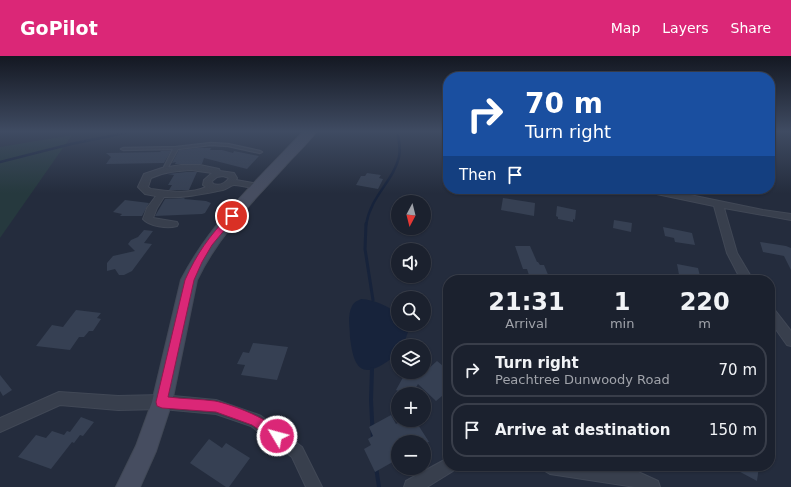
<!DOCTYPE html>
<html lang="en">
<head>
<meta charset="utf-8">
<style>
	:root { --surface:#1b212e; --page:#242936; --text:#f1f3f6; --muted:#a0a3aa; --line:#393e4a; --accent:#db2777 }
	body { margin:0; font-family:"DejaVu Sans",sans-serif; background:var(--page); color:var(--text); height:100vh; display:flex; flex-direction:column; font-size:15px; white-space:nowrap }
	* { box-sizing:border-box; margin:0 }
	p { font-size:13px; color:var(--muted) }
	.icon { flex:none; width:22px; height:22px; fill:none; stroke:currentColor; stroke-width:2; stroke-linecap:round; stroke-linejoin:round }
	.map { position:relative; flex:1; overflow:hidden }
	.side { position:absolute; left:443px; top:219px; width:332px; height:196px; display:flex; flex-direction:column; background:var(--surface); border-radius:16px; box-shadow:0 1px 3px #0004,0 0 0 1px var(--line) }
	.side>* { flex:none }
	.top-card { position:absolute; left:443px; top:16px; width:332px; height:122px; border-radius:16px; box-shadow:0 1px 3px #0004,0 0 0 1px var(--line); background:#1a4fa0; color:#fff; overflow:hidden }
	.needle { width:26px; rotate:187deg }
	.buttons { position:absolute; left:391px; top:139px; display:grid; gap:8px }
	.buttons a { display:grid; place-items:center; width:40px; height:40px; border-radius:50%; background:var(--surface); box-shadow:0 1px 3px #0004,0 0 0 1px var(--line); font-size:20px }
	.pin { position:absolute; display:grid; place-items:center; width:34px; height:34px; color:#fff; margin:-17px; border:2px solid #fff; border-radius:50%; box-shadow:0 1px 4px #0007 }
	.me { position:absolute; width:44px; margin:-22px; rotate:307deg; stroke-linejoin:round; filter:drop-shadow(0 0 3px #0008) }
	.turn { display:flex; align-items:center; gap:14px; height:84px; padding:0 16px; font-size:18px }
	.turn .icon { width:52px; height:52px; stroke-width:2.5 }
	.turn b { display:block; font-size:28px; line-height:34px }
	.then { display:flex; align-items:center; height:38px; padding:0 16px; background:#0003; gap:8px; font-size:15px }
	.eta { display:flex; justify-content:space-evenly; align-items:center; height:68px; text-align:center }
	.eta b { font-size:24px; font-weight:600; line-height:28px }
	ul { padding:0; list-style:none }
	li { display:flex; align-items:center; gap:12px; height:54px; margin:0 8px 6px; padding:0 8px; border:2px solid var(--line); border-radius:16px }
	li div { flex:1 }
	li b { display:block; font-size:15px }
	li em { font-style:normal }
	header { display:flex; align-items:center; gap:24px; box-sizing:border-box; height:56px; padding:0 20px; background:var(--accent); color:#fff }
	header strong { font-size:19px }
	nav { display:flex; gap:22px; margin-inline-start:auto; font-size:14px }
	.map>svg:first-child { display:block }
</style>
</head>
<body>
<header>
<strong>GoPilot</strong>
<nav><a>Map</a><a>Layers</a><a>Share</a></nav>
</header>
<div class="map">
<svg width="791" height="431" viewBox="0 0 791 431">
	<rect width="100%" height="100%" fill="#242c3d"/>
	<!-- green -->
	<polygon fill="#26393e" points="72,79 0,182 0,91"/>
	<!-- water -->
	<path fill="#17233b" d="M361 243C376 244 386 250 398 257V268L408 269V276L403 290H398V297L396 299C366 323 354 319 350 281 350 271 347 260 352 250 354 246 357 245 361 243Z"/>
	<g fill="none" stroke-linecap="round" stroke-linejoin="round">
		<!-- stream-far2 -->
		<g stroke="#17233b" stroke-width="2.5">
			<polyline points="0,106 71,88 130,76"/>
			<path d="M366 169C371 139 393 126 399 101 401 92 399 84 397 76"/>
		</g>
		<!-- stream-far1 -->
		<polyline stroke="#17233b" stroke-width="3" points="366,168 365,193 373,244"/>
		<!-- stream -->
		<g stroke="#17233b" stroke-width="4">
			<polyline points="372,313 371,344 373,384"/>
			<polyline points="376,411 379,431"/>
		</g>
	</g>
	<!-- building -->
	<g fill="#364053">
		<polygon points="197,92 211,92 210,94 222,94 233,97 234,95 259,100 247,113 204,102 202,108 175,108 176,106 172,107 179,94"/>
		<polygon points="161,95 171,95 164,107 106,108 111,101 106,97 160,96"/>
		<polygon points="186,116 197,116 189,134 169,134 172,129 168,129 174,119 167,118"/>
		<polygon points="367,117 381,119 379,122 383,123 378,133 356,129 361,120 365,120"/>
		<polygon points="185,142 184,143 206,145 211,147 205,157 202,158 155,160 165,143"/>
		<polygon points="503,142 535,147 534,160 501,154"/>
		<polygon points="125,144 149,147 142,160 120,160 122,158 113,156"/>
		<polygon points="557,150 576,154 575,164 573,163 573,166 558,163 558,161 556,160"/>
		<polygon points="614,164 632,167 631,176 613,172"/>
		<polygon points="663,171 692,177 695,189 675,186 674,182 665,180"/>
		<polygon points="144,174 153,175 144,187 152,188 132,215 124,219 119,219 115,213 107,215 107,207 113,200 135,195 128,188 131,184 138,181"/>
		<polygon points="760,186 786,190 791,192 791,214 784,200 763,196"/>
		<polygon points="515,190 530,190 537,206 538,206 540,209 544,209 549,221 530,222 527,213 523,213"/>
		<polygon points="677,208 698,212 701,224 680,224"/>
		<polygon points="76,254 101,257 97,262 101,263 93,275 89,275 84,281 79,281 70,294 36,290 52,269 63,271"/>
		<polygon points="253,287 288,291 277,324 241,319 245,309 237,308 243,296 249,297"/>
		<polygon points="437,305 448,314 448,335 436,345 418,328 412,338 405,338 396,334 406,316 419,321"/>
		<polygon points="0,319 12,334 3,340 0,335"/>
		<polygon points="391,359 396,368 403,364 415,364 429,386 398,386 398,403 375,416 364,393 371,389 368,383 373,380 369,371"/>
		<polygon points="81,361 94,366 83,380 80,379 74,387 72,386 51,413 18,401 36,379 46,382 52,375 64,379 67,375 70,376"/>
		<polygon points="209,383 222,392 226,387 250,402 229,431 226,431 190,407"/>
		<polygon points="729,410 759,410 757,425"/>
	</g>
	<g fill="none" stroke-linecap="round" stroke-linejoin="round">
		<!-- service casing -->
		<g stroke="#414856" stroke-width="2.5">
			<polygon id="service" points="211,87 228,88 260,95 262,96 260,97 228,90 211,89 178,93 167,113 165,114 163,113 173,93 123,94 121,93 123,92 176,91"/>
		</g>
		<!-- minor casing -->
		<g stroke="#414856" stroke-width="2">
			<g id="minor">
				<path d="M181 109H200L219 113 220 115 234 117 237 122 236 124 259 128 264 131 259 134C251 132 242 129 234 129 231 129 227 133 223 134 203 138 185 142 164 141L157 152 153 162 177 166 178 168 177 170C167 173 149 170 143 163L147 152 156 140 145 138 138 131 144 118 162 112ZM191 114 212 117 204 124 203 129 206 131C189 139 168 135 151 133L148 131 151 122C164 116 177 115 191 114ZM223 120 229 122C225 128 219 130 213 128L212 125 217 121Z"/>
				<polygon points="642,133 661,133 763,154 791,158 791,164 724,152 737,197 753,224 741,224 727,197 714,150 647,136"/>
				<polygon points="770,251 774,253 791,275 791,290 787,289 770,265"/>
				<polygon points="59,336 118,340 162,339 216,344 256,358 261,360 302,391 322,431 306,431 292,401 251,370 216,358 162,353 118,354 60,349 0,376 0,362"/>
				<polygon points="448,402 448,410 456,410 453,415 427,431 404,431 406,425"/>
				<polygon points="542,410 601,410 636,415 658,425 660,431 635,431 550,418 545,415"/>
			</g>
		</g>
		<!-- secondary casing -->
		<g stroke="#414856" stroke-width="2">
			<path id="secondary" d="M303 76H316C307 88 295 99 285 110 252 146 218 180 197 224L172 346 156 395 140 431H116L136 390 152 346 181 224C210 167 259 122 303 76Z"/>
		</g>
		<!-- service -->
		<use href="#service" fill="#383f4d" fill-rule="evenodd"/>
		<!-- minor -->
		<use href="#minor" fill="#383f4d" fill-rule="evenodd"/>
		<!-- secondary -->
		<use href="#secondary" fill="#464d60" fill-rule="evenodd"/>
	</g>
	<!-- sky -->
	<linearGradient id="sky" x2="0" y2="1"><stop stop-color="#141822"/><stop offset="0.55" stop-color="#3f4b62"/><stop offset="1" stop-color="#3f4b62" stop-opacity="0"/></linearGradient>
	<rect width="791" height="137" fill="url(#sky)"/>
	<!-- route -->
	<path fill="#db2777" stroke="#8e194d" d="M232 158 236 160 212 189 202 206 194 224 168 341C184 343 200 343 215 345 231 348 276 365 283 380L281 384 277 386 252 369 216 356 162 352 157 350 156 346 185 224C197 197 209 181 229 159Z"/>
</svg>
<div class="buttons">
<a><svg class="needle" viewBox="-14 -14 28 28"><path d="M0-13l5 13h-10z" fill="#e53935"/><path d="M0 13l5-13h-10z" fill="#a0a3aa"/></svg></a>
<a><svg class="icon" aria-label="sound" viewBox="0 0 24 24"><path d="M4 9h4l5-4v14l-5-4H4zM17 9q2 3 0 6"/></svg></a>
<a><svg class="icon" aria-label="search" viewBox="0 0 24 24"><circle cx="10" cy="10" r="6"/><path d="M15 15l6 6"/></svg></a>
<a><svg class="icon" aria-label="layers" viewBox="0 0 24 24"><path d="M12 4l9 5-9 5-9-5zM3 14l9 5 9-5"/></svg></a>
<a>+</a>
<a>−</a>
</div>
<div class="pin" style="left:232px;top:160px;background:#d93025"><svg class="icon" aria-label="arrive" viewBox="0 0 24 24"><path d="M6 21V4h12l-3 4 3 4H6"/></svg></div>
<svg class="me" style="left:277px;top:380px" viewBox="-20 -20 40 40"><circle r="17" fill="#db2777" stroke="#fff" stroke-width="3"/><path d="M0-11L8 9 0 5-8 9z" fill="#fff"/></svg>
<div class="top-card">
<div class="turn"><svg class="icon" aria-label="right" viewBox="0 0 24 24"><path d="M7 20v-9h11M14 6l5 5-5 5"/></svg><div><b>70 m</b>Turn right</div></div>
<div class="then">Then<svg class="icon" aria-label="arrive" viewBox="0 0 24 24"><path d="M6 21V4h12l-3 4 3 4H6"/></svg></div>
</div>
<section class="side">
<div class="eta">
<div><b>21:31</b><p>Arrival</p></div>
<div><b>1</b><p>min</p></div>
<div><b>220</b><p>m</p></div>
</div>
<ul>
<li><svg class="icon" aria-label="right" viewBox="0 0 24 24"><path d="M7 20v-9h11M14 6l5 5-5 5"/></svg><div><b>Turn right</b><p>Peachtree Dunwoody Road</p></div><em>70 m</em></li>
<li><svg class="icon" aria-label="arrive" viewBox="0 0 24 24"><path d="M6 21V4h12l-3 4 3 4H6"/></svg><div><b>Arrive at destination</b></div><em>150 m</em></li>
</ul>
</section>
</div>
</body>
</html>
